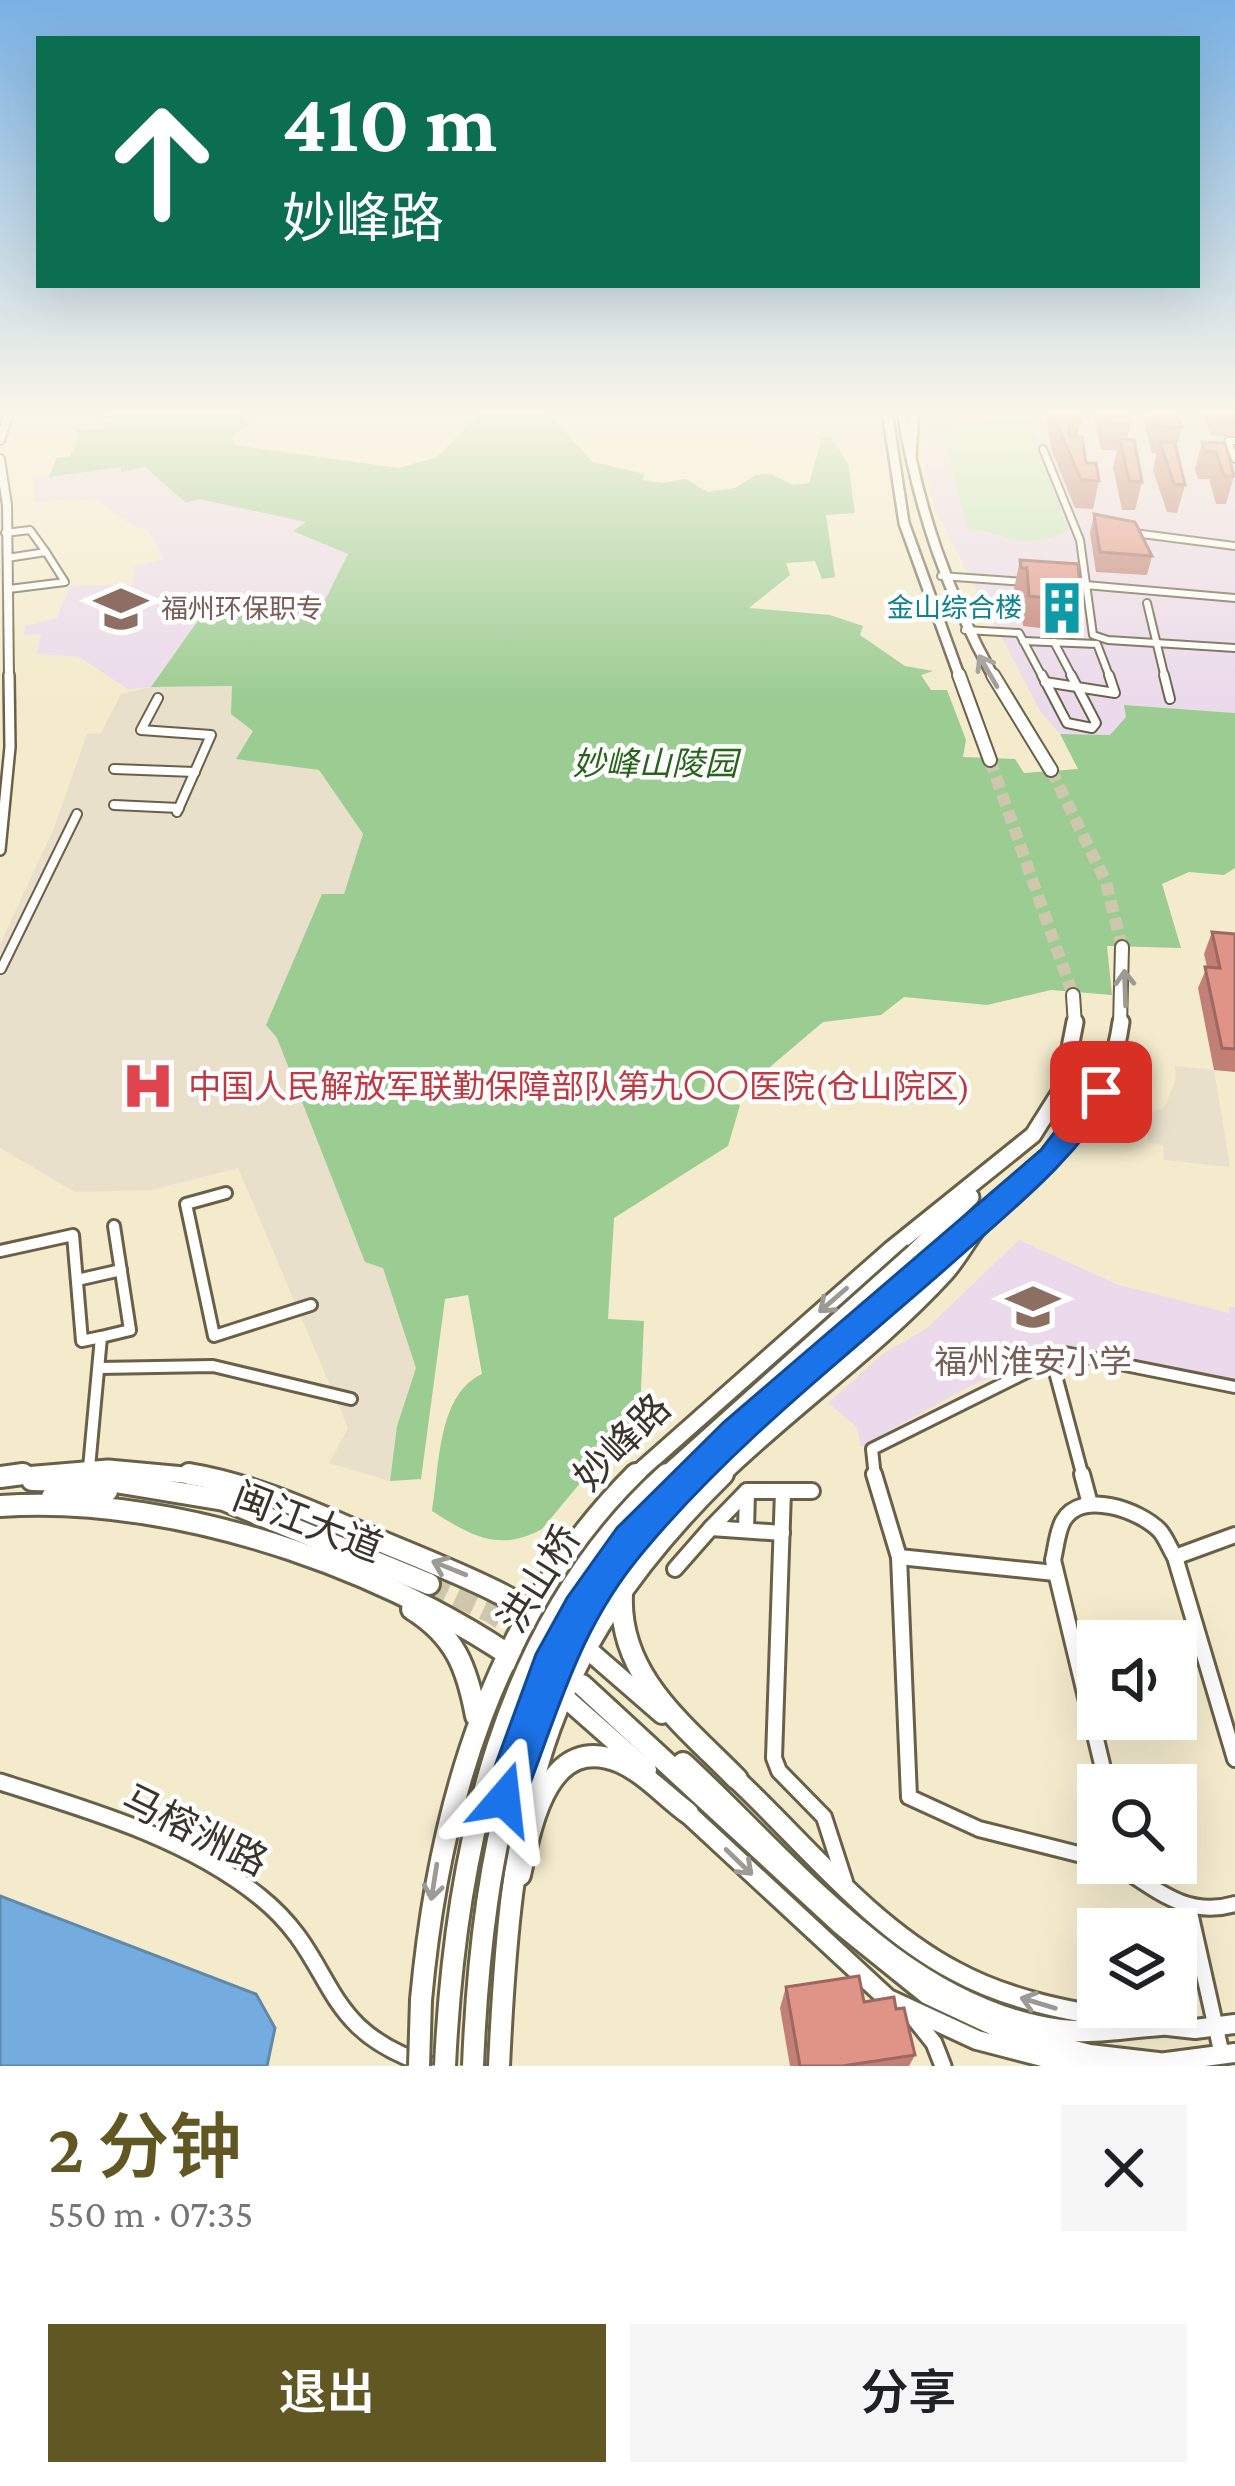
<!DOCTYPE html>
<html lang="zh">
<head>
<meta charset="utf-8">
<style>
	:root { --surface:#fff; --page:#f6f6f6; --text:#202124; --muted:#757577; --accent:#615723 }
	body { margin:0; font-family:"Crimson Pro","Noto Sans SC",serif; background:var(--page); color:var(--text); height:100vh; display:flex; flex-direction:column; font-size:45px; white-space:nowrap }
	* { box-sizing:border-box; margin:0 }
	p { font-size:39px; color:var(--muted) }
	.icon { flex:none; width:66px; height:66px; fill:none; stroke:currentColor; stroke-width:2; stroke-linecap:round; stroke-linejoin:round }
	.map { position:relative; height:2066px; overflow:hidden }
	.panel { display:flex; flex-direction:column; background:var(--surface); flex:1 }
	.panel>* { flex:none }
	.guide { position:absolute; left:36px; top:36px; width:1164px; height:252px; border-radius:0px; box-shadow:0 12px 48px #0002; background:#0b6e4f; color:#fff; overflow:hidden }
	.controls { position:absolute; left:1077px; top:1620px; display:grid; gap:24px }
	.controls a { display:grid; place-items:center; width:120px; height:120px; border-radius:0px; background:var(--surface); box-shadow:0 12px 48px #0002; font-size:60px }
	.pin { position:absolute; display:grid; place-items:center; width:102px; height:102px; color:#fff; margin:-51px; border-radius:24px; box-shadow:0 6px 18px #0006 }
	.me { position:absolute; width:132px; margin:-66px; rotate:17deg; stroke-linejoin:round; filter:drop-shadow(0 0 9px #0008) }
	.turn { display:flex; align-items:center; gap:42px; height:252px; padding:0 48px; font-size:54px }
	.turn .icon { width:156px; height:156px; stroke-width:2.5 }
	.turn b { display:block; font-size:84px; line-height:102px }
	.round { display:grid; place-items:center; flex:none; width:126px; height:126px; border-radius:0px; background:var(--page) }
	.headline { display:flex; align-items:center; justify-content:space-between; height:204px; padding:0 48px }
	h1 { font-size:72px; font-weight:600; line-height:90px; color:var(--accent) }
	.primary-button { display:flex; gap:24px; margin-top:auto; padding:24px 48px }
	.primary-button a { flex:1; height:138px; border-radius:0px; background:var(--accent); color:#fff; font-size:48px; font-weight:600; line-height:138px; text-align:center }
	.primary-button a+a { background:var(--page); color:var(--text) }
	.map>svg:first-child { display:block }
</style>
</head>
<body>
<div class="map">
<svg width="1235" height="2066" viewBox="0 0 1235 2066">
	<rect width="100%" height="100%" fill="#f4ebcd"/>
	<!-- education -->
	<g fill="#ebdaec">
		<polygon points="924,411 1235,411 1235,713 1125,705 1126,717 1110,735 1060,734 1040,711 935,509 922,451 928,436"/>
		<polygon points="145,466 186,503 198,499 308,522 294,530 348,554 320,610 271,602 200,617 151,687 128,689 79,657 37,654 41,634 24,635 25,626 57,618 70,586 133,585 134,567 164,559 147,529 135,527 99,501 70,498 35,503 34,478 80,469 121,467 122,471"/>
		<polygon points="1019,1240 1119,1285 1229,1313 1229,1307 1235,1307 1235,1383 1059,1346 964,1389 861,1447 857,1427 828,1403 884,1353 926,1329"/>
	</g>
	<!-- medical -->
	<g fill="#e8e0cb">
		<polygon points="232,686 254,731 237,759 319,770 363,835 344,894 266,1024 277,1038 383,1268 416,1368 397,1426 390,1481 329,1463 348,1428 238,1168 151,1190 75,1192 0,1148 0,944 54,828 87,734 101,733 121,694 151,687"/>
		<polygon points="1175,1066 1214,1070 1230,1167 1164,1160 1163,1145 1148,1143 1146,1115 1164,1108 1176,1079"/>
	</g>
	<!-- green -->
	<path fill="#c4e8bd" d="M989 419 1030 420 1068 531C1009 554 1019 532 968 530L943 435 961 430V425H990Z"/>
	<!-- forest -->
	<path fill="#9bcc92" d="M116 411H239L249 424 232 437 235 445 399 468 437 457 483 411H545L593 462 644 474 643 480 662 483 686 479 707 492 735 488 756 475 771 474 793 485 809 483 822 438 830 436 848 463 855 513 826 515 835 577 822 579 815 561 786 563 790 575 749 608 830 615 863 626 860 635 905 666 933 671 921 675 931 690H947L966 740 963 757 1015 759 1024 773 1078 769 1060 734 1110 735 1126 717 1124 705 1235 713V868L1224 875 1189 872 1162 884 1181 948 1107 946 1112 995 1051 990 987 1005 904 997 881 1015 823 1022 757 1078 707 1072 703 1094 740 1105 728 1146 614 1218 608 1319 644 1321 640 1411 542 1529C499 1553 470 1535 432 1511 440 1466 437 1395 482 1374L468 1295 445 1299 421 1479 390 1481 397 1426 416 1368 383 1268 365 1262 277 1038 266 1025 322 894H344L363 834 319 770 236 759 253 731 231 714 232 686 151 687 199 619 175 616C213 575 272 605 320 610L348 554 293 531 306 522 199 499 186 503 145 467 121 472V467L49 477 57 458 70 456 80 434 75 430 105 429 104 424 118 421 101 417Z"/>
	<!-- water -->
	<polygon fill="#74acdf" stroke="#6288a9" stroke-width="3" points="0,1896 256,1994 275,2028 267,2066 0,2066"/>
	<g fill="none" stroke-linecap="round" stroke-linejoin="round">
		<!-- primary-tunnel-far1 -->
		<g stroke="#cfc7ac" stroke-width="12" stroke-dasharray="12 6" stroke-linecap="butt">
			<polyline points="990,760 1073,995"/>
			<polyline points="1051,770 1106,882 1122,947"/>
		</g>
		<!-- primary-tunnel -->
		<polyline stroke="#cfc7ac" stroke-width="20" stroke-dasharray="20 10" stroke-linecap="butt" points="429,1584 491,1613 564,1662"/>
		<!-- minor-far3 casing -->
		<g stroke="#696147" stroke-width="10">
			<g id="minor-far3">
				<polyline points="1235,441 1228,441 1235,459"/>
				<polyline points="1043,449 1080,540 1093,635 1108,640 1235,648"/>
				<polyline points="5,533 30,530 46,552"/>
				<polyline points="1134,533 1235,546"/>
				<polyline points="7,558 46,552 65,582 9,589"/>
				<polyline points="941,576 1026,582"/>
				<polyline points="1085,585 1235,598"/>
				<polyline points="1147,603 1165,678"/>
				<polyline points="965,630 1019,633 1043,678"/>
				<polyline points="1023,641 1097,644 1110,678"/>
				<polyline points="1054,642 1073,678"/>
			</g>
		</g>
		<!-- minor-far2 casing -->
		<g stroke="#696147" stroke-width="12">
			<g id="minor-far2">
				<polyline points="1042,675 1067,723 1092,728 1096,723 1071,675"/>
				<polyline points="1164,675 1170,699"/>
				<polyline points="1045,682 1115,693 1109,675"/>
				<polyline points="158,698 141,730 211,735 177,812"/>
				<polyline points="114,769 195,772"/>
				<polyline points="114,805 179,808"/>
				<polyline points="1,969 77,814"/>
			</g>
		</g>
		<!-- minor-far1 casing -->
		<g stroke="#696147" stroke-width="16">
			<g id="minor-far1">
				<polyline points="226,1193 186,1204 214,1336 311,1305"/>
				<polyline points="0,1251 73,1235 82,1341 101,1337 89,1468"/>
				<polyline points="77,1280 121,1270"/>
				<polyline points="101,1337 130,1330 114,1226"/>
				<polyline points="1051,1357 1083,1477"/>
				<polyline points="99,1368 213,1366 351,1399"/>
				<polyline points="875,1477 872,1449 1065,1353 1235,1387"/>
			</g>
		</g>
		<!-- minor casing -->
		<g stroke="#696147" stroke-width="20">
			<g id="minor">
				<polyline points="874,1474 899,1557 909,1797 979,1829 1098,1859"/>
				<polyline points="1082,1474 1090,1504"/>
				<polyline points="783,1491 774,1758 779,1771 824,1817 845,1882"/>
				<polyline points="711,1528 747,1491"/>
				<polyline points="746,1530 747,1491 812,1491"/>
				<polyline points="899,1557 1055,1573"/>
				<polyline points="1175,1557 1235,1535"/>
				<polyline points="675,1569 711,1528 782,1533"/>
				<path d="M1107 1785 1053 1560C1056 1548 1057 1532 1063 1521 1081 1489 1140 1510 1160 1531 1166 1538 1170 1549 1175 1557L1235 1759"/>
				<path d="M1114 1863C1154 1887 1185 1919 1235 1904"/>
				<polyline points="1189,1908 1222,2055"/>
			</g>
		</g>
		<!-- tertiary-far2 casing -->
		<g stroke="#696147" stroke-width="12">
			<g id="tertiary-far2">
				<polyline points="0,440 10,411"/>
				<polyline points="0,459 7,505 9,678"/>
			</g>
		</g>
		<!-- tertiary-far1 casing -->
		<g stroke="#696147" stroke-width="14">
			<polyline id="tertiary-far1" points="0,850 10,747 9,675"/>
		</g>
		<!-- tertiary casing -->
		<g stroke="#696147" stroke-width="21">
			<g id="tertiary">
				<path d="M0 1782C89 1810 187 1838 260 1897 340 1961 314 2030 432 2066"/>
				<polyline points="910,2013 934,2043 943,2066"/>
			</g>
		</g>
		<!-- secondary casing -->
		<g stroke="#696147" stroke-width="24">
			<g id="secondary">
				<polyline points="586,1648 662,1714"/>
				<polyline points="562,1695 647,1770"/>
				<path d="M732 1775C803 1841 868 1925 955 1971 1010 2001 1072 2012 1133 2021"/>
				<polyline points="685,1811 888,1999 977,2040 1058,2061 1107,2065"/>
				<polyline points="1159,2025 1195,2029 1235,2024"/>
				<polyline points="1151,2064 1235,2053"/>
			</g>
		</g>
		<!-- primary-far3 casing -->
		<g stroke="#696147" stroke-width="14">
			<g id="primary-far3">
				<polyline points="887,411 904,523 960,678"/>
				<path d="M902 411C918 508 947 593 994 678"/>
				<polyline points="911,457 914,411"/>
			</g>
		</g>
		<!-- primary-far2 casing -->
		<g stroke="#696147" stroke-width="16">
			<g id="primary-far2">
				<polyline points="959,675 990,760"/>
				<polyline points="993,675 1051,770"/>
				<polyline points="1073,995 1075,1025"/>
				<polyline points="1120,1025 1122,947"/>
			</g>
		</g>
		<!-- primary-far1 casing -->
		<g stroke="#696147" stroke-width="21">
			<g id="primary-far1">
				<polyline points="914,1252 971,1197"/>
				<polyline points="932,1263 969,1232"/>
				<polyline points="0,1477 108,1468 206,1477"/>
				<polyline points="633,1477 890,1250 1033,1135 1062,1089 1075,1022"/>
				<path d="M720 1477C792 1407 877 1348 945 1274 962 1255 972 1232 989 1214 1050 1148 1107 1122 1121 1022"/>
			</g>
		</g>
		<!-- primary casing -->
		<g stroke="#696147" stroke-width="26">
			<g id="primary">
				<path d="M189 1474C256 1485 318 1515 380 1541 449 1570 517 1595 577 1641"/>
				<polyline points="0,1477 23,1474"/>
				<polyline points="32,1480 115,1482 224,1500 429,1584"/>
				<polyline points="52,1497 107,1491"/>
				<path d="M0 1506C181 1493 411 1575 553 1687"/>
				<path d="M622 1594C618 1676 684 1725 737 1779"/>
				<path d="M412 1609C455 1636 467 1667 476 1716"/>
				<polyline points="582,1685 841,1924 928,1994 1020,2037 1089,2055 1158,2063"/>
				<path d="M683 1763C791 1863 904 2009 1060 2030 1093 2034 1128 2027 1161 2025"/>
				<path d="M520 1875C531 1824 548 1732 620 1762 645 1773 666 1797 688 1813"/>
				<path d="M421 2000C439 1803 493 1617 636 1474"/>
				<path d="M499 2066C511 1810 533 1661 723 1474"/>
			</g>
		</g>
		<!-- minor-far3 -->
		<use href="#minor-far3" stroke="#fff" stroke-width="6"/>
		<!-- minor-far2 -->
		<use href="#minor-far2" stroke="#fff" stroke-width="8"/>
		<!-- minor-far1 -->
		<use href="#minor-far1" stroke="#fff" stroke-width="10"/>
		<!-- minor -->
		<use href="#minor" stroke="#fff" stroke-width="14"/>
		<!-- tertiary-far2 -->
		<use href="#tertiary-far2" stroke="#fff" stroke-width="8"/>
		<!-- tertiary-far1 -->
		<use href="#tertiary-far1" stroke="#fff" stroke-width="9"/>
		<!-- tertiary -->
		<use href="#tertiary" stroke="#fff" stroke-width="15"/>
		<!-- secondary -->
		<use href="#secondary" stroke="#fff" stroke-width="18"/>
		<!-- primary-far3 -->
		<use href="#primary-far3" stroke="#fff" stroke-width="9"/>
		<!-- primary-far2 -->
		<use href="#primary-far2" stroke="#fff" stroke-width="12"/>
		<!-- primary-far1 -->
		<use href="#primary-far1" stroke="#fff" stroke-width="15"/>
		<!-- primary -->
		<use href="#primary" stroke="#fff" stroke-width="20"/>
		<!-- primary-bridge-far1 casing -->
		<g stroke="#696147" stroke-width="21" stroke-linecap="butt">
			<g id="primary-bridge-far1">
				<polyline points="663,1477 914,1252"/>
				<polyline points="690,1477 932,1263"/>
			</g>
		</g>
		<!-- primary-bridge casing -->
		<g stroke="#696147" stroke-width="26" stroke-linecap="butt">
			<g id="primary-bridge">
				<polyline points="419,2066 421,2000"/>
				<path d="M445 2066C455 1853 501 1624 667 1474"/>
				<path d="M473 2066C482 1842 523 1634 693 1474"/>
			</g>
		</g>
		<!-- primary-bridge-far1 -->
		<use href="#primary-bridge-far1" stroke="#fff" stroke-width="15"/>
		<!-- primary-bridge -->
		<use href="#primary-bridge" stroke="#fff" stroke-width="20"/>
	</g>
	<!-- wall -->
	<g fill="#c17f75">
		<polygon points="1048,411 1078,411 1081,422 1077,437 1086,463 1099,481 1093,509 1075,508 1051,449 1047,421"/>
		<polygon points="1096,411 1127,411 1131,423 1127,440 1142,482 1135,510 1122,510 1113,467 1117,450 1101,450 1094,418"/>
		<polygon points="1146,411 1176,411 1182,427 1176,448 1185,485 1177,513 1167,512 1153,470 1157,453 1152,453 1144,422"/>
		<polygon points="1193,411 1235,411 1235,437 1210,435 1205,418 1195,417"/>
		<polygon points="1202,442 1225,443 1234,476 1226,504 1216,504 1209,479 1198,479 1195,469"/>
		<polygon points="1094,514 1152,556 1147,575 1096,572 1090,533"/>
		<polygon points="1020,560 1081,602 1074,632 1023,626 1021,598 1015,597 1014,589"/>
		<polygon points="1212,932 1235,934 1235,1072 1214,1070 1198,988 1207,967 1204,954"/>
		<polygon points="786,1987 896,2009 915,2055 909,2066 790,2066 780,2008"/>
	</g>
	<!-- building -->
	<g fill="#e09488" stroke="#9d685f" stroke-width="3">
		<polygon points="1055,411 1078,411 1081,422 1069,421 1069,436 1082,437 1086,463 1096,463 1099,481 1081,480 1056,422"/>
		<polygon points="1105,411 1127,411 1131,423 1107,423"/>
		<polygon points="1155,411 1176,411 1182,427 1159,426"/>
		<polygon points="1212,411 1235,411 1235,420 1215,419"/>
		<polygon points="1120,439 1134,440 1142,482 1129,481"/>
		<polygon points="1160,442 1175,443 1185,485 1174,484"/>
		<polygon points="1202,442 1225,443 1234,476 1224,476 1216,452 1205,451"/>
		<polygon points="1094,514 1135,522 1152,556 1100,552"/>
		<polygon points="1020,560 1078,564 1081,602 1029,596 1027,568 1021,568"/>
		<polygon points="1212,932 1235,934 1235,1049 1222,1048 1205,967 1220,968"/>
		<polygon points="859,1976 864,2002 894,1997 896,2009 904,2008 915,2055 842,2066 800,2066 786,1987"/>
	</g>
	<!-- one-way arrows -->
	<defs><path id="oneway-shaft" d="M-6 0H5M1.5-3L5.5 0L1.5 3" fill="none" stroke-width="1.6" stroke-linecap="round" stroke-linejoin="round" transform="scale(3)"/></defs>
	<g stroke="#9c9a94">
		<use href="#oneway-shaft" transform="translate(988 671) rotate(-120)"/>
		<use href="#oneway-shaft" transform="translate(1125 988) rotate(-92)"/>
		<use href="#oneway-shaft" transform="translate(833 1300) rotate(139)"/>
		<use href="#oneway-shaft" transform="translate(449 1568) rotate(-158)"/>
		<use href="#oneway-shaft" transform="translate(739 1862) rotate(44)"/>
		<use href="#oneway-shaft" transform="translate(434 1882) rotate(99)"/>
		<use href="#oneway-shaft" transform="translate(1038 2003) rotate(-163)"/>
	</g>
	<!-- sky -->
	<linearGradient id="sky" x2="0" y2="1"><stop stop-color="#79b1e4"/><stop offset="0.59" stop-color="#faf6e8"/><stop offset="1" stop-color="#faf6e8" stop-opacity="0"/></linearGradient>
	<rect width="1235" height="700" fill="url(#sky)"/>
	<!-- route -->
	<path fill="#1a73e8" stroke="#114b97" stroke-width="3" d="M1101 1082 1115 1092C1076 1159 1016 1206 959 1257 853 1351 735 1442 644 1551 575 1632 557 1719 518 1814L504 1820 489 1814 483 1799 536 1654 567 1598 617 1528 724 1422 1041 1150 1091 1085Z"/>
	<!-- icons -->
	<defs>
		<g id="building-bare" transform="scale(4.14)"><path d="M-4-6H4V6H1V3H-1V6H-4ZM-2.5-4.3h1.7v1.8h-1.7ZM.8-4.3h1.7v1.8H.8ZM-2.5-1h1.7V.8h-1.7ZM.8-1h1.7V.8H.8Z" fill="#0f9aa8" stroke="#fff" stroke-width="2.5" paint-order="stroke"/></g>
		<g id="university-bare" transform="scale(4.14)"><path d="M0-5L7-2L0 1L-7-2ZM-4 1L0 2.5L4 1V4Q0 6-4 4Z" fill="#8d6e63" stroke="#fff" stroke-width="2.5" paint-order="stroke"/></g>
		<g id="hospital-bare" transform="scale(4.14)"><path d="M-5-5h3v3.5h4V-5h3V5h-3V1.5h-4V5h-3Z" fill="#e0444e" stroke="#fff" stroke-width="2.5" paint-order="stroke"/></g>
		<g id="school-bare" transform="scale(4.14)"><path d="M0-5L7-2L0 1L-7-2ZM-4 1L0 2.5L4 1V4Q0 6-4 4Z" fill="#8d6e63" stroke="#fff" stroke-width="2.5" paint-order="stroke"/></g>
	</defs>
	<g fill-rule="evenodd">
		<use href="#building-bare" x="1062" y="608"/>
		<use href="#university-bare" x="121" y="609"/>
		<use href="#hospital-bare" x="148" y="1086"/>
		<use href="#school-bare" x="1033" y="1307"/>
	</g>
	<g text-anchor="middle" dominant-baseline="central" stroke-width="9" stroke-linejoin="round" paint-order="stroke">
		<!-- far-culture labels -->
		<g font-size="27" fill="#0d838f" stroke="#fff" text-anchor="end">
			<text x="1022" y="608">金山综合楼</text>
		</g>
		<!-- far-education labels -->
		<g font-size="27" fill="#785e54" stroke="#fff" text-anchor="start">
			<text x="161" y="609">福州环保职专</text>
		</g>
		<!-- park labels -->
		<g font-size="33" font-style="italic" fill="#26651a" stroke="#fff">
			<text x="655" y="763">妙峰山陵园</text>
		</g>
		<!-- health labels -->
		<g font-size="33" fill="#be3a42" stroke="#fff" text-anchor="start">
			<text x="188" y="1086">中国人民解放军联勤保障部队第九〇〇医院(仓山院区)</text>
		</g>
		<!-- education labels -->
		<g font-size="33" fill="#785e54" stroke="#fff">
			<text x="1033" y="1361">福州淮安小学</text>
		</g>
		<!-- near-street labels -->
		<g font-size="39" fill="#39352a" stroke="#fff">
			<text transform="translate(622 1442) rotate(-45)">妙峰路</text>
			<text transform="translate(308 1522) rotate(21)">闽江大道</text>
			<text transform="translate(539 1579) rotate(-58)">洪山桥</text>
			<text transform="translate(195 1830) rotate(26)">马榕洲路</text>
		</g>
	</g>
</svg>
<div class="controls">
<a><svg class="icon" aria-label="sound" viewBox="0 0 24 24"><path d="M4 9h4l5-4v14l-5-4H4zM17 9q2 3 0 6"/></svg></a>
<a><svg class="icon" aria-label="search" viewBox="0 0 24 24"><circle cx="10" cy="10" r="6"/><path d="M15 15l6 6"/></svg></a>
<a><svg class="icon" aria-label="layers" viewBox="0 0 24 24"><path d="M12 4l9 5-9 5-9-5zM3 14l9 5 9-5"/></svg></a>
</div>
<div class="pin" style="left:1101px;top:1092px;background:#d93025"><svg class="icon" aria-label="arrive" viewBox="0 0 24 24"><path d="M6 21V4h12l-3 4 3 4H6"/></svg></div>
<svg class="me" style="left:504px;top:1799px" viewBox="-20 -20 40 40"><path d="M0-17L14 15 0 8-14 15z" fill="#1a73e8" stroke="#fff" stroke-width="4"/></svg>
<div class="guide">
<div class="turn"><svg class="icon" aria-label="ahead" viewBox="0 0 24 24"><path d="M12 20V5M6 11l6-6 6 6"/></svg><div><b>410 m</b>妙峰路</div></div>
</div>
</div>
<section class="panel">
<div class="headline"><div><h1>2 分钟</h1><p>550 m · 07:35</p></div><a class="round"><svg class="icon" aria-label="close" viewBox="0 0 24 24"><path d="M6 6l12 12M18 6L6 18"/></svg></a></div>
<div class="primary-button"><a>退出</a><a>分享</a></div>
</section>
</body>
</html>
